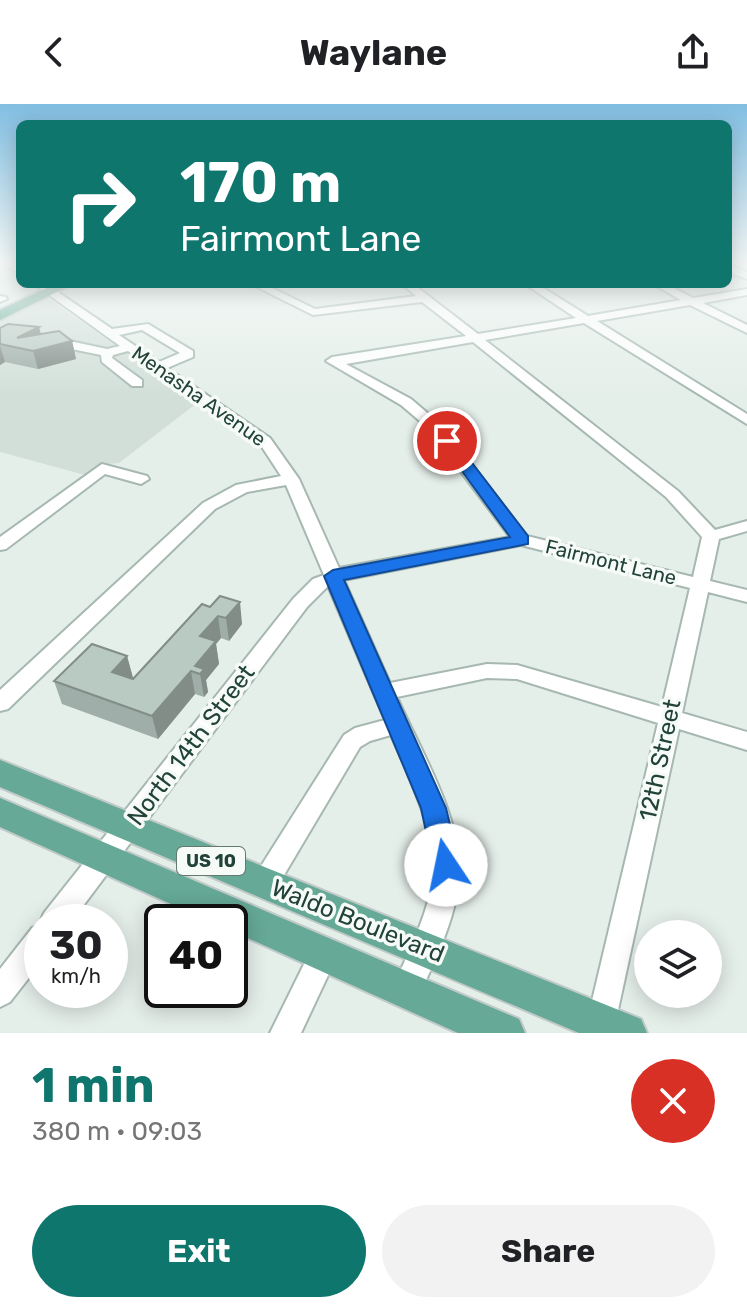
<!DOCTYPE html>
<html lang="en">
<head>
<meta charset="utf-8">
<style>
	:root { --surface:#fff; --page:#f2f2f2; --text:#202124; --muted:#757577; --accent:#0f766e }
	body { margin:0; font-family:Rubik,sans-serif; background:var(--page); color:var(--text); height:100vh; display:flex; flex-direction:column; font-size:30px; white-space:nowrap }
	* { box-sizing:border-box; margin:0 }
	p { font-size:26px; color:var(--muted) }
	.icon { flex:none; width:44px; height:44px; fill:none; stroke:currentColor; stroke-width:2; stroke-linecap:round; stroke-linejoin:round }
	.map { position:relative; height:929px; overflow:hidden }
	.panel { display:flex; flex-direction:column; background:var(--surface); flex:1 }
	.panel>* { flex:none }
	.top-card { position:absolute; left:16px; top:16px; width:716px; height:168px; border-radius:12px; box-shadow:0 4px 20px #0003; background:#0f766e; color:#fff; overflow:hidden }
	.controls { position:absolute; left:634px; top:816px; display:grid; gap:16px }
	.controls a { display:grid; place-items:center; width:88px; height:88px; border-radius:50%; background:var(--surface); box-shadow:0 4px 20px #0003; font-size:40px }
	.speed { position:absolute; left:24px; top:800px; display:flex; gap:16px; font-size:40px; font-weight:700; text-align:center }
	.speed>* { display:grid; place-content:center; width:104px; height:104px; border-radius:50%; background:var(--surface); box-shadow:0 4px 20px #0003; line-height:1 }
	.speed small { font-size:20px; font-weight:400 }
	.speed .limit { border:4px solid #111; border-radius:12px; background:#fff; color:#111 }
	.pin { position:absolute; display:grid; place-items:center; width:68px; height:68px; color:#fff; margin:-34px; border:4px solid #fff; border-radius:50%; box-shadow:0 2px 8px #0007 }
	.me { position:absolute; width:88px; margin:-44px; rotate:349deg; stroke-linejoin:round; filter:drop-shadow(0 0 6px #0008) }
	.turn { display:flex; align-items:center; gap:28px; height:168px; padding:0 32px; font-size:36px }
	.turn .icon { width:104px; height:104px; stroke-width:2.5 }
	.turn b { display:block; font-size:56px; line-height:68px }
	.round { display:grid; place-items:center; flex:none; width:84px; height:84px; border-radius:42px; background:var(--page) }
	.head { display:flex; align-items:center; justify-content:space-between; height:136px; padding:0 32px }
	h1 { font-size:48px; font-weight:700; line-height:60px; color:var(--accent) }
	.action { display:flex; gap:16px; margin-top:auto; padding:16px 32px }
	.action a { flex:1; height:92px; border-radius:48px; background:var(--accent); color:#fff; font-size:32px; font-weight:700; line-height:92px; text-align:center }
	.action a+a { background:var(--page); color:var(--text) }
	header { display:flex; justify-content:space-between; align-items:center; height:104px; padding:0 32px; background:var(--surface); font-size:36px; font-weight:700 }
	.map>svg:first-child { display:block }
</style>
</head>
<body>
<header><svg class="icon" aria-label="back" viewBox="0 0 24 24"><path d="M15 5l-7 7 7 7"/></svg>Waylane<svg class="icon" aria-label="share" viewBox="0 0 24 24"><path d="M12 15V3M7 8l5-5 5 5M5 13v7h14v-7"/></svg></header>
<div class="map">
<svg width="747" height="929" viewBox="0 0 747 929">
	<rect width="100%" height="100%" fill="#e5efea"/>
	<!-- built -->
	<polygon fill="#d2dfd9" points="43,196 51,196 197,299 119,359 97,361 85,371 0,348 0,217"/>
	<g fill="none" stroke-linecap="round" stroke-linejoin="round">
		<!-- minor casing -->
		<g stroke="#a6b8b1" stroke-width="4">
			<g id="minor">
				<polygon points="4,160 20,163 20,170"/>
				<polygon points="728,161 747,168 747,175 728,168"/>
				<path d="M34 180H46L112 225 148 220 193 247V253L167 264 270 334 299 375 339 464 510 433 428 324 401 301 326 257 332 253 466 232 422 198 313 211 251 180H264L315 205 416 192 402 180H413L478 230 576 214 525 180H537L588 212 681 196 653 180H666L693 194 747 185V191L703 199 747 221V229L690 201 597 217 747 310V320L584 219 485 236 678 387 715 426 747 417V427L719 435 710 477 747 486V498L708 488 682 609 747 628V646L679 625 613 929H591L587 918 658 619 517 575 487 574 397 593C420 646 463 715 459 773 456 816 434 858 417 896L407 901 397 896 392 886C405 855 421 825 429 793 442 736 413 682 391 631L370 637 360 643 274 788 265 791 256 788 252 779 256 770 344 631 355 624 385 616 328 482 307 503 71 818H42V857L10 898 0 903V865L32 824 41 821 40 818 44 809 293 495 313 475 324 471 286 381 247 388 215 405 8 605 0 607V586L203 399 236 381 281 372 260 340 128 247 113 251 112 254 142 276V282H132L102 258 101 251 47 240V234L51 233 107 245 120 242ZM142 226 180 249 159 258 119 231ZM473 238 666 393 702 433 693 473 527 432 438 318 411 295 346 260ZM521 441 690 484 662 603 517 561 487 560 390 579 344 476Z"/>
				<polygon points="0,192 6,193 7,195 0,198"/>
				<polygon points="102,360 147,372 149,375 141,380 105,370 6,445 0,446 0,433"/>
				<polygon points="324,836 334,840 338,850 301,929 270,929 314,840"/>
			</g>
		</g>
		<!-- major casing -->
		<g stroke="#c1cac8" stroke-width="4">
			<g id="major">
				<polygon points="55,180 73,180 0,216 0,206"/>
				<polygon points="0,656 641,915 647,929 579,929 0,683"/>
				<polygon points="0,694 519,915 525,929 458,929 230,826 230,818 211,818 0,723"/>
			</g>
		</g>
		<!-- minor -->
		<use href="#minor" fill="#fff" fill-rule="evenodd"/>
		<!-- major -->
		<use href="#major" fill="#65a996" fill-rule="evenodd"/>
	</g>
	<!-- wall -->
	<g fill="#9faea8">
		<polygon points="39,223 41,230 72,237 76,255 38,265 5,258 0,261 0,224"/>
		<polygon points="210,503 242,520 229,537 221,534 216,540 219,560 206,576 208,588 204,593 195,590 158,635 62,600 54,577 127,552 133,574"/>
	</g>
	<!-- shaded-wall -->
	<g fill="#828d88">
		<polygon points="39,223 43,240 17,234"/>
		<polygon points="72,237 76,255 38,265 33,247"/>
		<polygon points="0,241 5,258 0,261"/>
		<polygon points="240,498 242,520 229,537 226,514"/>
		<polygon points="218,512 221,534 216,540 219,560 206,576 208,588 204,593 200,570 195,562 200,532"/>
		<polygon points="127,552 133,574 118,591 112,568"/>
		<polygon points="191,567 195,590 158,635 152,612"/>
	</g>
	<!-- building -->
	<g fill="#b9cac3" stroke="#828d88" stroke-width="2">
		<polygon points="8,220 39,223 17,234 59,227 72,237 33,247 0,240 0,224"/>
		<polygon points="220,492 240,498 226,514 218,512 200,532 216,537 195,562 204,565 200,570 191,567 152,612 54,577 92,540 127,552 112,568 133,575 202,500 210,503"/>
	</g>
	<!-- sky -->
	<linearGradient id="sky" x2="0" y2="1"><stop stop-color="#81bee2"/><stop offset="0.55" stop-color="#f3f8f6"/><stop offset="1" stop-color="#f3f8f6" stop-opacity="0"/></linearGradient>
	<rect width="747" height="290" fill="url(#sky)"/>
	<!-- route -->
	<polygon fill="#1a73e8" stroke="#114b97" stroke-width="2" points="442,334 453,334 528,432 528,440 344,476 446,704 460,761 456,769 446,773 437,769 433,761 421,704 324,472 333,466 510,433 440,337"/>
	<g text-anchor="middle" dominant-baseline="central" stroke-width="7" stroke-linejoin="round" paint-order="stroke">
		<!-- shield labels -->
		<rect fill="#f6fbf8" stroke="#617a72" stroke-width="2" x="177" y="743" width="68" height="28" rx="6"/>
		<g font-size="18" font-weight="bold" fill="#214339">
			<text x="211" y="757">US 10</text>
		</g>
		<!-- street labels -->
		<g font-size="20" fill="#214339" stroke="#f6fbf8">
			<text transform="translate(199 292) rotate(35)">Menasha Avenue</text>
			<text transform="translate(611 458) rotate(14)">Fairmont Lane</text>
		</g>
		<!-- near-street labels -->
		<g font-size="24" fill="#214339" stroke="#f6fbf8">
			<text transform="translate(191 641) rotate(-53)">North 14th Street</text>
			<text transform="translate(660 656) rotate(-78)">12th Street</text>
			<text transform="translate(358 817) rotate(22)">Waldo Boulevard</text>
		</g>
	</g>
</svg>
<div class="controls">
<a><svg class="icon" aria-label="layers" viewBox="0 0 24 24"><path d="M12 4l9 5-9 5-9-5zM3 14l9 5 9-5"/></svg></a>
</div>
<div class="speed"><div>30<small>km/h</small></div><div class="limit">40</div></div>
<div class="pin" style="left:447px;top:337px;background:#d93025"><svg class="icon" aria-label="arrive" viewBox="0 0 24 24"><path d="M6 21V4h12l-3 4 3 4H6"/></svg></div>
<svg class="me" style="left:446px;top:761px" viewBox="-20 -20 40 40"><circle r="19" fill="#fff"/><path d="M0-13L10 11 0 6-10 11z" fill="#1a73e8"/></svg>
<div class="top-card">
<div class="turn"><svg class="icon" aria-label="right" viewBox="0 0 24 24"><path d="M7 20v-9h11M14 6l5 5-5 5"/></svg><div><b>170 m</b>Fairmont Lane</div></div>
</div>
</div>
<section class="panel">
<div class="head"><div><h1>1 min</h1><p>380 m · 09:03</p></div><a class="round" style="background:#d93025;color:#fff"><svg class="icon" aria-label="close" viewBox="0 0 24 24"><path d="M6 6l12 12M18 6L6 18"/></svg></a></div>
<div class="action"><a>Exit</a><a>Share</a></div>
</section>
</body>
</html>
